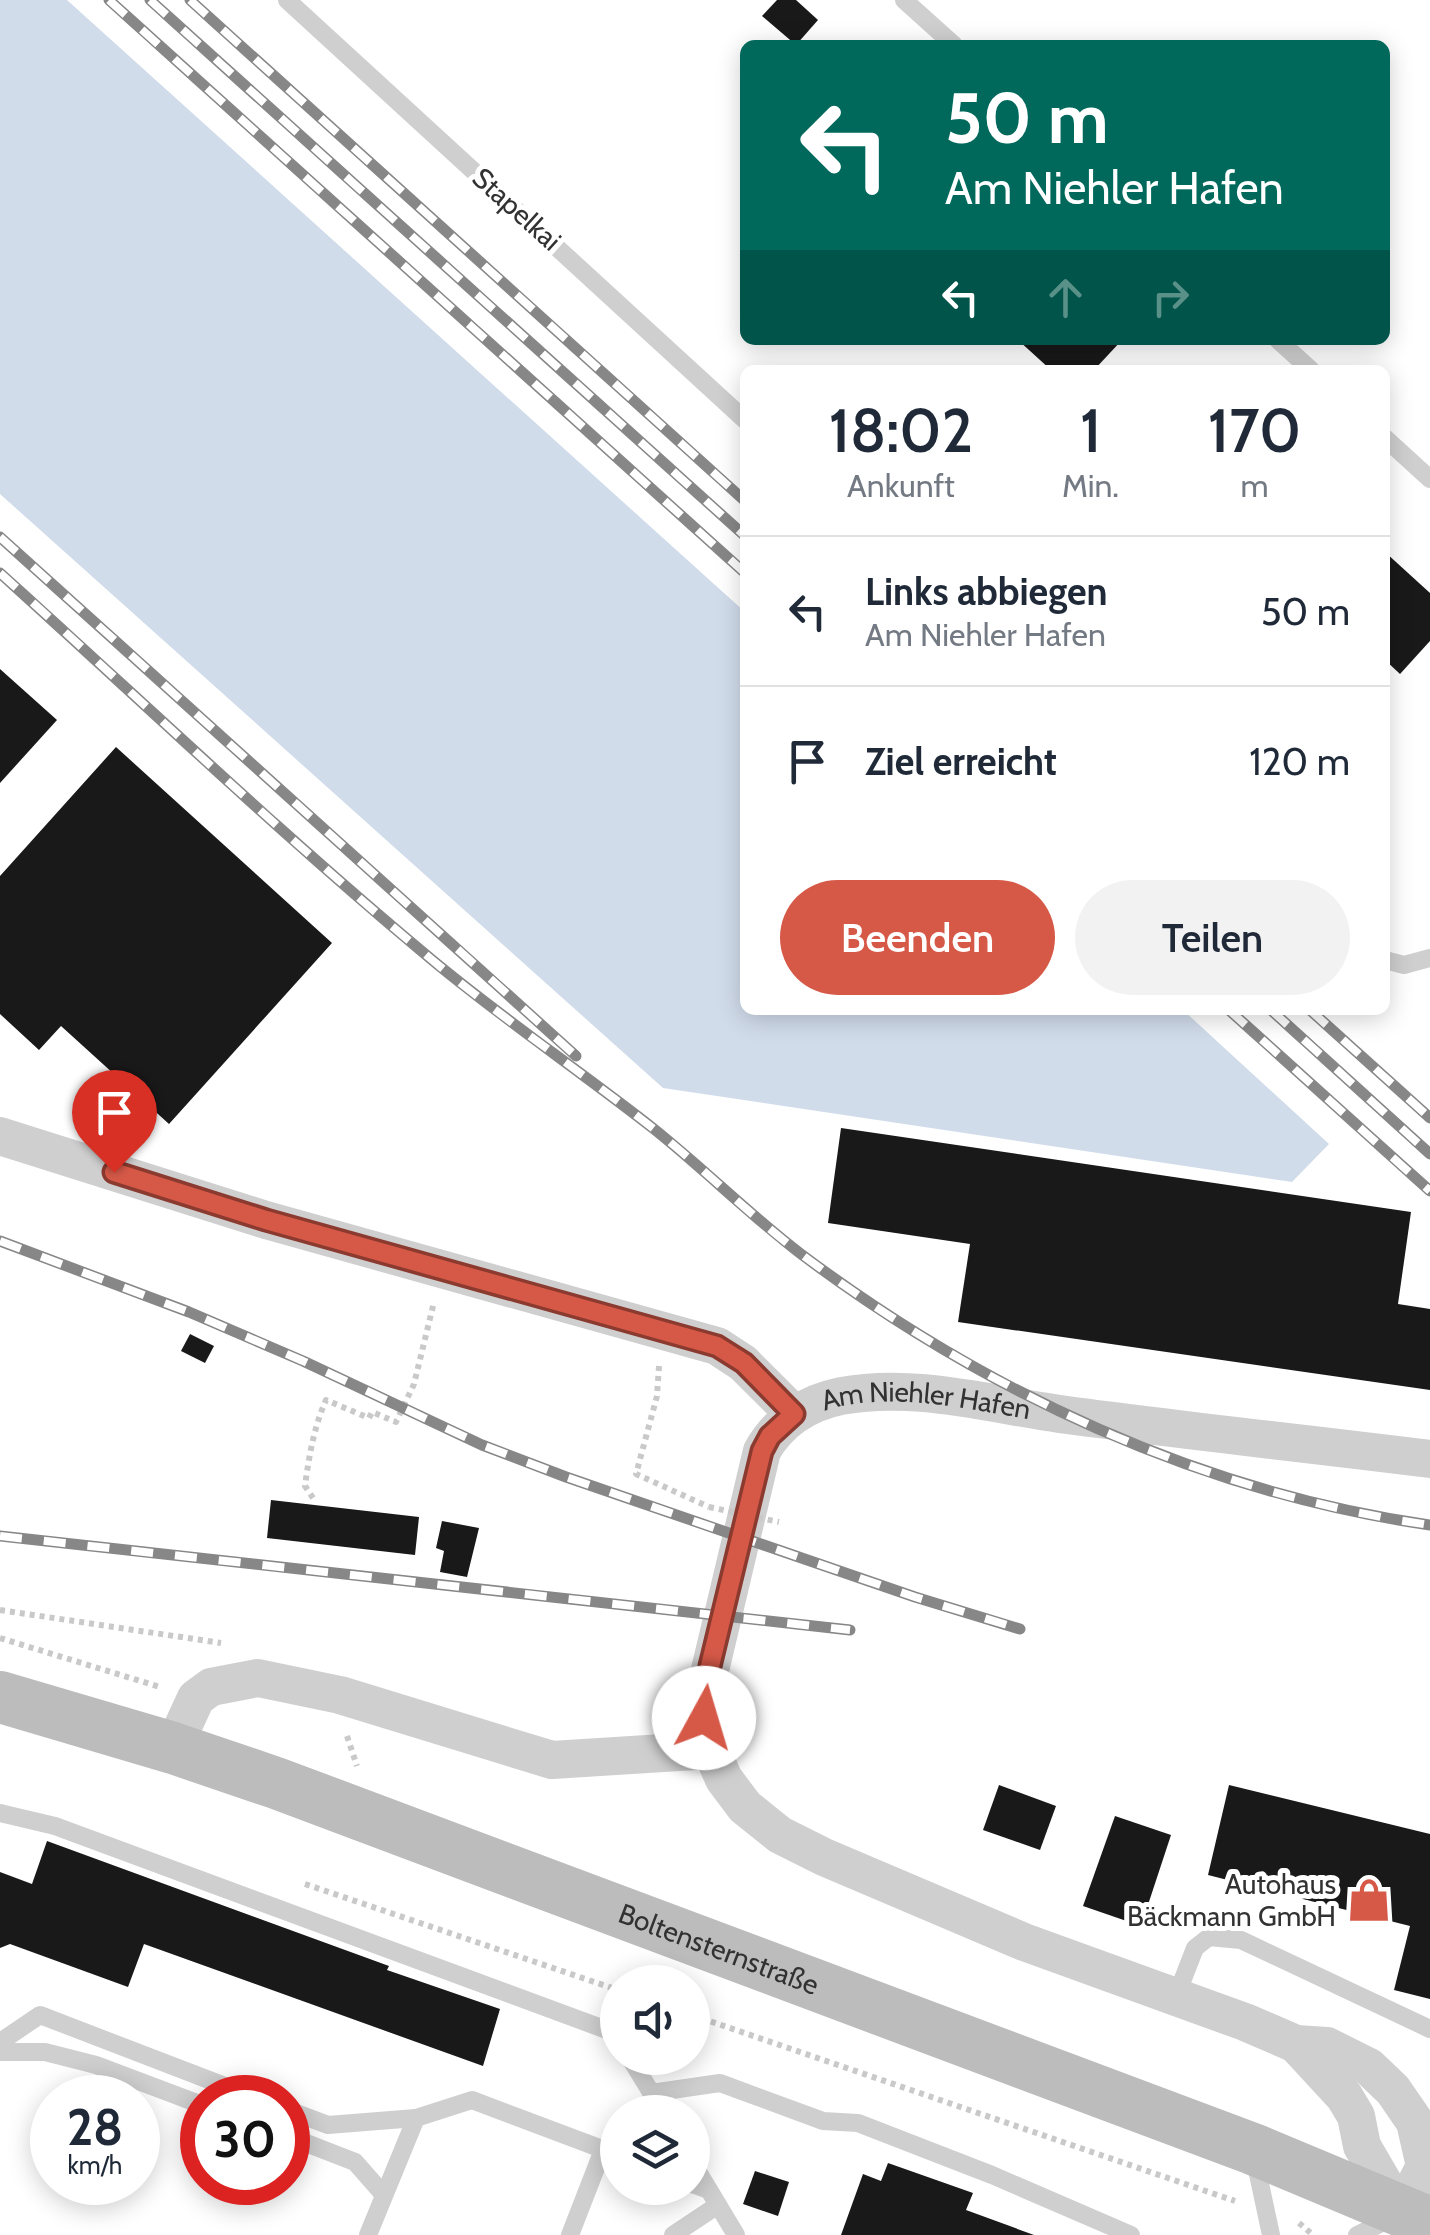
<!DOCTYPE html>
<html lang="de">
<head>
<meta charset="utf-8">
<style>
	:root { --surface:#fff; --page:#f2f2f3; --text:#1f2937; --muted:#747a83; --line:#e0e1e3; --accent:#d65948 }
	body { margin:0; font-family:Cabin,sans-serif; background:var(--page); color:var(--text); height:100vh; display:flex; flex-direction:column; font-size:38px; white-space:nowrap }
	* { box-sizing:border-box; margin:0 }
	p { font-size:32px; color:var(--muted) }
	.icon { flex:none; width:55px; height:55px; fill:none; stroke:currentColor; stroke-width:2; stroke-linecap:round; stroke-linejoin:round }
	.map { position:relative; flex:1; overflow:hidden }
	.side { position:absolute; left:740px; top:365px; width:650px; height:650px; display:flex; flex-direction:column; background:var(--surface); border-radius:15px; box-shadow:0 5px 25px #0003 }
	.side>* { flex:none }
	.top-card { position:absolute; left:740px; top:40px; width:650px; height:305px; border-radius:15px; box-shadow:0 5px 25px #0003; background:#00695c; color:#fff; overflow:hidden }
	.tools { position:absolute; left:600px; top:1965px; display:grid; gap:20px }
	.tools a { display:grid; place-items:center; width:110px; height:110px; border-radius:50%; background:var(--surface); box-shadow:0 5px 25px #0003; font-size:50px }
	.speed { position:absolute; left:30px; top:2075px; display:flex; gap:20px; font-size:50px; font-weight:700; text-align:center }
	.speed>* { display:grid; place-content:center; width:130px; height:130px; border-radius:50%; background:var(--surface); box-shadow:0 5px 25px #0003; line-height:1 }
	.speed small { font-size:25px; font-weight:400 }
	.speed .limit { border:15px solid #d22; background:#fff; color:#111 }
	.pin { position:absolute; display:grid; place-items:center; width:85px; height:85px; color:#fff; margin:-102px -42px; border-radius:50% 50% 50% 0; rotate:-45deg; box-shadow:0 0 10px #0007 }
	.pin .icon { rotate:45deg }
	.me { position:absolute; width:110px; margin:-55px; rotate:6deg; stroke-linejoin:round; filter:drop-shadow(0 0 8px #0008) }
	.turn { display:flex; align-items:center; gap:35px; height:210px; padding:0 40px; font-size:45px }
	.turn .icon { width:130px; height:130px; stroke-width:2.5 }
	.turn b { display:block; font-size:70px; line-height:85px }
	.lanes { display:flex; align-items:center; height:95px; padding:0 40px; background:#0003; justify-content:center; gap:50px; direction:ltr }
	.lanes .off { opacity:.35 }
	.eta { display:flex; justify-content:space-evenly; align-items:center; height:170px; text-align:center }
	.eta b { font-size:60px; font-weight:600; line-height:70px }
	.primary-button { display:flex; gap:20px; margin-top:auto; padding:20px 40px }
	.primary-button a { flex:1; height:115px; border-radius:60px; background:var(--accent); color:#fff; font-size:40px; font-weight:600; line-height:115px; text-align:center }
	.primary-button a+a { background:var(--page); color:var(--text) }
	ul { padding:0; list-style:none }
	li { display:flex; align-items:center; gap:30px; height:150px; padding:0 40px; border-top:2px solid var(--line) }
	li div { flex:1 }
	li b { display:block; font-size:38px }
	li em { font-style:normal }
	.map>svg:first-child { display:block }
</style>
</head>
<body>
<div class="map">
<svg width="1430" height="2235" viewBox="0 0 1430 2235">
	<rect width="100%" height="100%" fill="#fff"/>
	<!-- water -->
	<polygon fill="#d1dceb" points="0,0 67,0 745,612 745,1010 1183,1010 1329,1144 1292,1182 663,1088 0,494"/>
	<!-- building -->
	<g fill="#191919">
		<polygon points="777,0 796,0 818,20 796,45 762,16"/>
		<polygon points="1018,340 1122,340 1094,370 1066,370 1062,366 1051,370"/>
		<polygon points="1385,552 1430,593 1430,641 1400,674 1385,660"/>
		<polygon points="0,669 57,720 0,783"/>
		<polygon points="116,747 332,943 169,1124 61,1026 39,1050 0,1014 0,876"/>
		<polygon points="841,1128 1411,1212 1398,1304 1430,1309 1430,1390 958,1322 970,1244 828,1223"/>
		<polygon points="190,1334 214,1346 205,1363 181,1351"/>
		<polygon points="271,1500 419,1517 415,1555 267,1538"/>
		<polygon points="442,1521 479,1528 467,1577 440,1572 444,1551 436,1548"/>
		<polygon points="999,1785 1056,1806 1040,1850 983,1830"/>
		<polygon points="1229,1785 1430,1834 1430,1999 1394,1990 1410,1926 1208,1875"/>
		<polygon points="1115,1816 1171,1835 1141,1926 1083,1906"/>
		<polygon points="47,1841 389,1966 387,1970 500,2009 483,2066 144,1944 128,1987 10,1944 0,1948 0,1872 32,1884"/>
		<polygon points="888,2163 973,2193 966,2210 1034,2235 841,2235 863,2174 881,2181"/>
		<polygon points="755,2171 789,2182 778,2216 743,2204"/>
	</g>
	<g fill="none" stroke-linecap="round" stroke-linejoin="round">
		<!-- path -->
		<g stroke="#c9c9c9" stroke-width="6" stroke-dasharray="5 5" stroke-linecap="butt">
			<polyline points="659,1366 657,1396 636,1474 709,1507"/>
			<path d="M313 1498 305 1486C309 1456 314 1427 326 1400L369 1418 372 1412 396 1422 414 1384 434 1302"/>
			<polyline points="0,1610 221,1643"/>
			<polyline points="0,1638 160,1687"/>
			<polyline points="347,1736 357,1766"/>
			<polyline points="305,1884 618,1990"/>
			<polyline points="692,2015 1235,2201"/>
			<polyline points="1299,2223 1313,2235"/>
		</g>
		<!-- lane -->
		<g stroke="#cfcfcf" stroke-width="18">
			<polyline points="287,0 745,420"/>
			<polyline points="904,0 954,45"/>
			<polyline points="1278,340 1311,370"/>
			<polyline points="1385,438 1430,479"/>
			<polyline points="1385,960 1404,965 1430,958"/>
			<polyline points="0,1813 55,1826 615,2033 618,2037"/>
			<polyline points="1176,1997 1195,1948 1209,1937 1241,1940 1430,2029"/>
			<polyline points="0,2042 40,2015 256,2098"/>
			<polyline points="0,2052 45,2052 96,2065 202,2105"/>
			<polyline points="630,2058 663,2112"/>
			<polyline points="651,2093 720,2083 823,2121 858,2123 992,2175 1131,2235"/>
			<polyline points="288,2110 328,2125 416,2118"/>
			<polyline points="288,2136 355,2162 384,2195"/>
			<polyline points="1255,2160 1271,2235"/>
			<polyline points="692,2162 709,2190"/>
			<polyline points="692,2184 709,2190 736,2235"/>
			<polyline points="368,2235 416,2118 472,2100 618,2155"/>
			<polyline points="570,2235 603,2150"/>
			<polyline points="673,2235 718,2205"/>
			<polyline points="1357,2235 1392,2218"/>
		</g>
		<!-- street -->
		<g stroke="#cfcfcf" stroke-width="38">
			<polyline points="0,1136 266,1220 717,1346 743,1363 794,1414"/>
			<polyline points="173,1748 196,1698 211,1687 258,1678 340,1695 552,1760 711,1750"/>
			<polyline points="1296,2044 1344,2096 1356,2116 1362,2146 1401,2213"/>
			<path id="s1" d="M1401 2213 1425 2166 1415 2122 1393 2090 1369 2067 1327 2046 1296 2044 1245 2022 1024 1942 824 1857 780 1835 745 1807 724 1779 711 1750 704 1718 706 1687 762 1451C779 1421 807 1403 841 1396 916 1382 992 1405 1067 1415 1188 1431 1309 1444 1430 1459"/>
		</g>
		<!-- secondary -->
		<path stroke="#bcbcbc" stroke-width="52" id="s2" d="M0 1697 173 1748 276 1783 1253 2149 1430 2223"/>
		<!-- rail casing -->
		<g stroke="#878787" stroke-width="11">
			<g id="rail">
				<polyline points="109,0 745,573"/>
				<polyline points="150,0 745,536"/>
				<polyline points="190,0 745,501"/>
				<polyline points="0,537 576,1056"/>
				<path d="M0 573C143 702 283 836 431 959 503 1019 580 1071 654 1129 704 1169 750 1215 801 1254 985 1392 1200 1492 1430 1525"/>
				<polyline points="1229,1010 1430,1191"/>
				<polyline points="1271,1010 1430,1154"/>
				<polyline points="1310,1010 1430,1118"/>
				<polyline points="0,1241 189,1312 303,1361 482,1445 566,1477 915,1597 1020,1629"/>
				<polyline points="0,1536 850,1630"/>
			</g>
		</g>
		<!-- rail -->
		<use href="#rail" stroke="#fff" stroke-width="8" stroke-dasharray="22" stroke-linecap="butt"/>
		<!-- path-bridge -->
		<polyline stroke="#c9c9c9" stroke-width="6" stroke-dasharray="5 5" stroke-linecap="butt" points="709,1507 779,1522"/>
	</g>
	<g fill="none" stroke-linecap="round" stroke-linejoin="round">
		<!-- route casing -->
		<g stroke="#8b3a2f" stroke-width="25">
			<polyline id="route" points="114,1172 266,1220 717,1346 744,1363 794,1414 770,1436 762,1451 710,1666 704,1718"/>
		</g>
		<!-- route -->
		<use href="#route" stroke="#d65948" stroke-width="18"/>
	</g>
	<!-- icons -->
	<defs>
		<g id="shop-bare" transform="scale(3.45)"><path d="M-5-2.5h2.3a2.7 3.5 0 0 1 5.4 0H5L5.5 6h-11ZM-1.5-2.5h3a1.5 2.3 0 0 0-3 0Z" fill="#d65948" stroke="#fff" stroke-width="2.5" paint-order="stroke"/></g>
	</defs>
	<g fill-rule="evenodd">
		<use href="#shop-bare" x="1369" y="1900"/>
	</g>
	<g text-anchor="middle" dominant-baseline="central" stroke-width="10" stroke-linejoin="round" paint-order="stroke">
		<!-- street labels -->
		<g font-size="28" fill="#323232" stroke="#fff">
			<text transform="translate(517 209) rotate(42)">Stapelkai</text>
			<text stroke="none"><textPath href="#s1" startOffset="1408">Am Niehler Hafen</textPath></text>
			<text stroke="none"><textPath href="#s2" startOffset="762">Boltensternstraße</textPath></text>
		</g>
		<!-- poi labels -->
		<g font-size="28" fill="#323232" stroke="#fff" text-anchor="end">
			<text x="1336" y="1884">Autohaus<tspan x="1336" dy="32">Bäckmann GmbH</tspan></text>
		</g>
	</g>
</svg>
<div class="tools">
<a><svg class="icon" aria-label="sound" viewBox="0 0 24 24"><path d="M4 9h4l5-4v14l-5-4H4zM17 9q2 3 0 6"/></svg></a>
<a><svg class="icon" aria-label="layers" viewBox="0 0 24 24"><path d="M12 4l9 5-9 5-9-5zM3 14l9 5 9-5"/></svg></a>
</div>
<div class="speed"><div>28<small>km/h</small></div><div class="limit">30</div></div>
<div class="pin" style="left:114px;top:1172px;background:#d93025"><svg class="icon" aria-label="arrive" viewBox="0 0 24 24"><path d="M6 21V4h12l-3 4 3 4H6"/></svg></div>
<svg class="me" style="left:704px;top:1718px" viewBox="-20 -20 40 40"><circle r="19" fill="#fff"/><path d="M0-13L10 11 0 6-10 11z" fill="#d65948"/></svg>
<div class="top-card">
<div class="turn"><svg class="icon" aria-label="left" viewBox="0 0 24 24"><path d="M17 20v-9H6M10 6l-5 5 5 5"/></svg><div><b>50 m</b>Am Niehler Hafen</div></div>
<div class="lanes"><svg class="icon" aria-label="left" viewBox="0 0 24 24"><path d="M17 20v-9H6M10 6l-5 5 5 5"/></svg><svg class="icon off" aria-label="ahead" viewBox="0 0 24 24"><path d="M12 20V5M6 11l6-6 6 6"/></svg><svg class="icon off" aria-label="right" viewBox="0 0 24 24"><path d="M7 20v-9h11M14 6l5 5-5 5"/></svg></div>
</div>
<section class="side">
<div class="eta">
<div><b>18:02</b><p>Ankunft</p></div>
<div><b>1</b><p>Min.</p></div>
<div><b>170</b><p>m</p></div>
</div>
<ul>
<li><svg class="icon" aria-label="left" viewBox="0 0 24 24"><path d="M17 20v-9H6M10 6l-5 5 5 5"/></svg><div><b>Links abbiegen</b><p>Am Niehler Hafen</p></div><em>50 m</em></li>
<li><svg class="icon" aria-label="arrive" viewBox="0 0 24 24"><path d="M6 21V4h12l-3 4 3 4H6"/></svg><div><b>Ziel erreicht</b></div><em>120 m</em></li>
</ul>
<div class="primary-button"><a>Beenden</a><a>Teilen</a></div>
</section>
</div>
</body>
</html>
